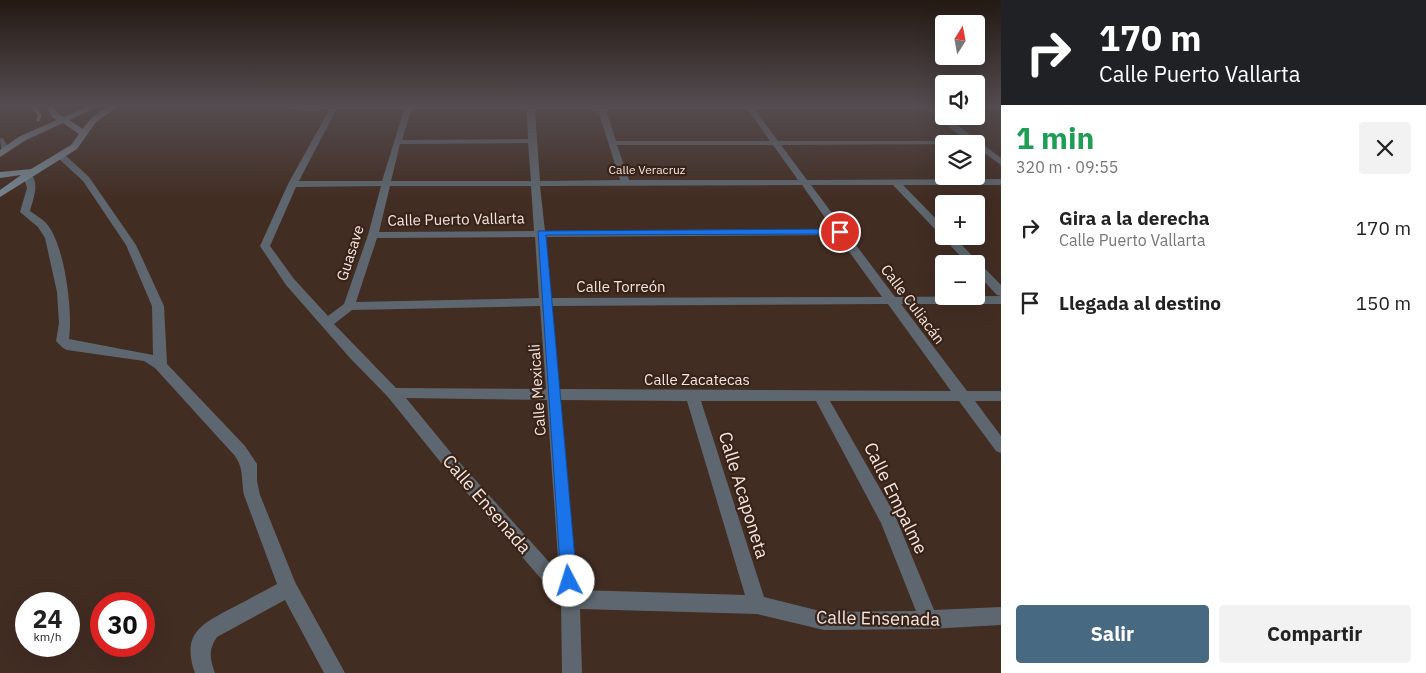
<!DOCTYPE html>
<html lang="es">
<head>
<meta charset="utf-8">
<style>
	:root { --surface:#fff; --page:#f2f2f2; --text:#222; --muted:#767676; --accent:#476981 }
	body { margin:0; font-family:"IBM Plex Sans",sans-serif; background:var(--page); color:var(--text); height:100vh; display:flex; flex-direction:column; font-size:19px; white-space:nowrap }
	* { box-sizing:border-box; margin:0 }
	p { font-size:16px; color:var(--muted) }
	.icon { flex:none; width:28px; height:28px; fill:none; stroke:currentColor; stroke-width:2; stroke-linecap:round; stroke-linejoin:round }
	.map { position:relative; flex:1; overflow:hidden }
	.side { display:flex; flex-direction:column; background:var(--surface); width:425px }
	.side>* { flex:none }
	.banner { background:#202124; color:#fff; overflow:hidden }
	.needle { width:32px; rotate:11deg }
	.controls { position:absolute; left:935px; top:15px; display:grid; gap:10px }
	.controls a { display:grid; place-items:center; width:50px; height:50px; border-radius:5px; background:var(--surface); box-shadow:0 5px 20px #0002; font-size:25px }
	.speed { position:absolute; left:15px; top:592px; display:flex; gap:10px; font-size:25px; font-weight:700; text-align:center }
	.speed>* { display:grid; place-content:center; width:65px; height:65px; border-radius:50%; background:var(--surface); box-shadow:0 5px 20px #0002; line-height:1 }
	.speed small { font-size:12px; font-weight:400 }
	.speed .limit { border:8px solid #d22; background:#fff; color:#111 }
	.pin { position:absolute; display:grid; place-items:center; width:42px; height:42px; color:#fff; margin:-21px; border:2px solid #fff; border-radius:50%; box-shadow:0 1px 5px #0007 }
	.me { position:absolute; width:55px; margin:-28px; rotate:355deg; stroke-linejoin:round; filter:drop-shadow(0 0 4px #0008) }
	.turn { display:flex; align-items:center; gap:18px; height:105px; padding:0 15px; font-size:22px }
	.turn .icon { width:65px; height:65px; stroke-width:2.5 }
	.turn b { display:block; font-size:35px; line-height:42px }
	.round { display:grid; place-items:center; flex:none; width:52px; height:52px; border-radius:5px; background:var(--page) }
	.overview { display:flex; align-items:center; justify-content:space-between; height:85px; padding:0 15px }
	h1 { font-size:30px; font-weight:700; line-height:38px; color:#1e9e55 }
	.primary-button { display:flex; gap:10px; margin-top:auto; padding:10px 15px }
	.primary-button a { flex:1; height:58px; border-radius:5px; background:var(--accent); color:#fff; font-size:20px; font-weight:700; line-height:58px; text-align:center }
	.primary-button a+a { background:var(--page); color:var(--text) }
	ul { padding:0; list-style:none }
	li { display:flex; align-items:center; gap:15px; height:75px; padding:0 15px }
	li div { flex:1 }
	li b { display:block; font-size:19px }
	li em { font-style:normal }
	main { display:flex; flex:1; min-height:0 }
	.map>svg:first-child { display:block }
</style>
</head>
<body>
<main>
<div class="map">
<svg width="1001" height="673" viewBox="0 0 1001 673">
	<rect width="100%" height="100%" fill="#422d23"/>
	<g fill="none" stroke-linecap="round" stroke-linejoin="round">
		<!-- stream -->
		<polyline stroke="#af8672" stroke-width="3" points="32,105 40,116 38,120"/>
		<!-- street -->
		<g fill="#5e676f" fill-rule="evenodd">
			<path d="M280 105H944V109H936L1001 158V165L976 147V144L781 145 807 180 1001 179V185H903L944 227V236H953L1001 285V296L997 295 976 273V264H968L893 185H811L895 297 1001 296V304H901L967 391H1001V401H975L1001 436V453L996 451 959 401H830L894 513 934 610 1001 607V625L929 629 824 630 757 614 580 609 582 673H562L561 602 442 464 388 397 350 358 286 285 260 246 288 184 329 110C315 110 292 113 280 105ZM926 109 967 141H778L755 110ZM336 110H404L382 181H299ZM411 110H527L528 139 402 140ZM535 110H598L620 180 540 181ZM606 110H748L770 141H616ZM528 143 531 181H391L400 144ZM617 145H773L798 180H629ZM802 185 833 229 545 231 540 186ZM381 186 368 235 344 304 328 316 294 279 270 246 296 187ZM390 186H531L534 231 379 232ZM837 235 882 297 551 298 545 237ZM535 237 539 298 356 302 377 238ZM888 304 951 391 559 389 552 306ZM540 306 546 389 396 388 334 324 352 310ZM406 398 547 400 559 573 452 454ZM560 400 687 401 745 595 578 590ZM701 401H816L881 523 916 611 824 612 764 597Z"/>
			<polygon points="976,105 1001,106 1001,110 976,109"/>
			<polygon points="0,138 3,138 9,149 8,151 1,149"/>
			<path d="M58 154H64L89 177 136 245 164 306 167 364 245 446 257 464V481L260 495 295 582 345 673H324L285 600 217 637C208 650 210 659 215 673H195C181 634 201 624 232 608 247 600 262 592 277 584L244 495C241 479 244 469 235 456L155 368 144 361 67 350 63 348 56 341 59 323 57 292 45 238 38 227 20 212 27 188 23 175 27 172C42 179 33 199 30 211 35 215 41 218 46 223 65 244 73 312 69 339L153 355 152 306 126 245 83 181 58 158Z"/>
		</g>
		<!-- secondary -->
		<path fill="#768590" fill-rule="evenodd" d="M45 105H53L58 114 64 117 91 105H101L69 120 83 129C91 117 104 105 120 105L96 122 77 149 0 197V190L21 175 0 178V172L31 169 71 145 79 134 63 123 26 140 0 157V150L20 136 57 120 52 117Z"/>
	</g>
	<!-- sky -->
	<linearGradient id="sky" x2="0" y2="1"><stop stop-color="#241913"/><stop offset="0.53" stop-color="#544c50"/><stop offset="1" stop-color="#544c50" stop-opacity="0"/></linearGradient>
	<rect width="1001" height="199" fill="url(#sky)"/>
	<!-- route -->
	<polygon fill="#1a73e8" stroke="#114b97" points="840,229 844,232 843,234 546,235 577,581 575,586 569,589 563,586 561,581 538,231"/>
	<g text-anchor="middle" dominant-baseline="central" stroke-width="4.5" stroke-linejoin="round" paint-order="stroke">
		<!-- far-street labels -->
		<g font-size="12" fill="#f4e6df" stroke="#382319">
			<text x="647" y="169">Calle Veracruz</text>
		</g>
		<!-- street labels -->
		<g font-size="15" fill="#f4e6df" stroke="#382319">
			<text transform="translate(456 219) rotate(-1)">Calle Puerto Vallarta</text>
			<text transform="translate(350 253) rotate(-72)">Guasave</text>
			<text x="621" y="286">Calle Torreón</text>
			<text transform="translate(913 304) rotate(53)">Calle Culiacán</text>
			<text x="697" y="379">Calle Zacatecas</text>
			<text transform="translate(537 390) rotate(-94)">Calle Mexicali</text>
		</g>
		<!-- near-street labels -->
		<g font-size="18" fill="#f4e6df" stroke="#382319">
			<text transform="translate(744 495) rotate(73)">Calle Acaponeta</text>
			<text transform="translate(896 498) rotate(64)">Calle Empalme</text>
			<text transform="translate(487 504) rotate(49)">Calle Ensenada</text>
			<text transform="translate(878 618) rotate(1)">Calle Ensenada</text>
		</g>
	</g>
</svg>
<div class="controls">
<a><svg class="needle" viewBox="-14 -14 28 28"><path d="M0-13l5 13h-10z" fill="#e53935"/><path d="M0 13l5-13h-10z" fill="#767676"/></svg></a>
<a><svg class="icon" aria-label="sound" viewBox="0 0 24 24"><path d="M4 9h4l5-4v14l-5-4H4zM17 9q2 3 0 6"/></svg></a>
<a><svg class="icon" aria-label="layers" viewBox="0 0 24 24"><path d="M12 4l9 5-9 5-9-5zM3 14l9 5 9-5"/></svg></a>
<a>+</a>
<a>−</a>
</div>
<div class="speed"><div>24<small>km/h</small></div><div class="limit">30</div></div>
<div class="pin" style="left:840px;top:232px;background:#d93025"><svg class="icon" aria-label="arrive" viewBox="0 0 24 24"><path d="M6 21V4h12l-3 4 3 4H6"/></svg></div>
<svg class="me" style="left:569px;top:581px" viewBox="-20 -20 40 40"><circle r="19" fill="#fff"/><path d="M0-13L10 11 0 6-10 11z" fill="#1a73e8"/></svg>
</div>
<section class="side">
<div class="banner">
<div class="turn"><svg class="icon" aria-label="right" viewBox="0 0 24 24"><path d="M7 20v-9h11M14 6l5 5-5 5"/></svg><div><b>170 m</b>Calle Puerto Vallarta</div></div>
</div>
<div class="overview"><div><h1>1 min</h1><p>320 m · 09:55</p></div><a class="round"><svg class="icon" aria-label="close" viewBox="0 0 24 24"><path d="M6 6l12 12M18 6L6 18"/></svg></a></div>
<ul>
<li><svg class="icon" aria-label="right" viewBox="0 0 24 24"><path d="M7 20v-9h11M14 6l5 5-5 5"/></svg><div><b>Gira a la derecha</b><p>Calle Puerto Vallarta</p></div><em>170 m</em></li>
<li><svg class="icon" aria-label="arrive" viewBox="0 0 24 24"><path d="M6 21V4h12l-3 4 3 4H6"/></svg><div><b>Llegada al destino</b></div><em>150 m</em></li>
</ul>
<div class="primary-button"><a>Salir</a><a>Compartir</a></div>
</section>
</main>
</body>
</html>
